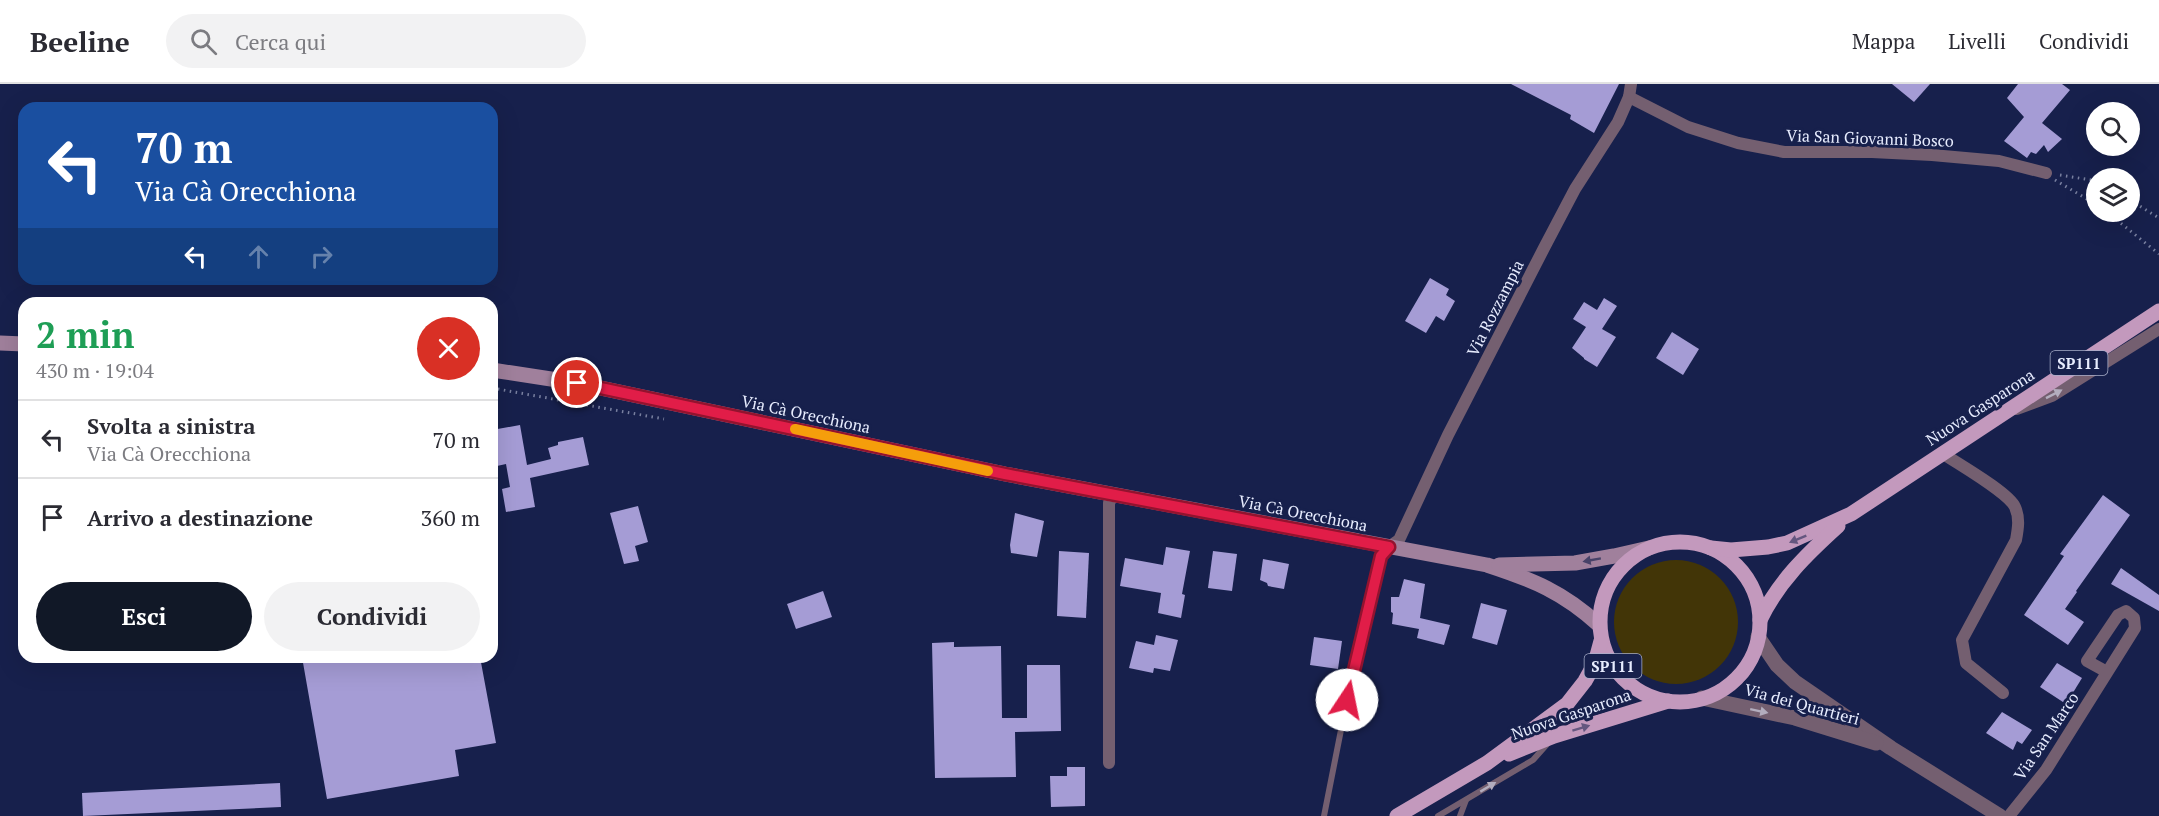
<!DOCTYPE html>
<html lang="it">
<head>
<meta charset="utf-8">
<style>
	:root { --surface:#fff; --page:#f2f2f3; --text:#2b2b33; --muted:#7c7c81; --line:#e1e1e2; --accent:#111827 }
	body { margin:0; font-family:"PT Serif",serif; background:var(--page); color:var(--text); height:100vh; display:flex; flex-direction:column; font-size:22px; white-space:nowrap }
	* { box-sizing:border-box; margin:0 }
	p { font-size:20px; color:var(--muted) }
	.icon { flex:none; width:33px; height:33px; fill:none; stroke:currentColor; stroke-width:2; stroke-linecap:round; stroke-linejoin:round }
	.map { position:relative; flex:1; overflow:hidden }
	.sheet { position:absolute; left:18px; top:213px; width:480px; height:366px; display:flex; flex-direction:column; background:var(--surface); border-radius:18px; box-shadow:0 6px 24px #0002 }
	.sheet>* { flex:none }
	.hud { position:absolute; left:18px; top:18px; width:480px; height:183px; border-radius:18px; box-shadow:0 6px 24px #0002; background:#1a4fa0; color:#fff; overflow:hidden }
	.fabs { position:absolute; left:2086px; top:18px; display:grid; gap:12px }
	.fabs a { display:grid; place-items:center; width:54px; height:54px; border-radius:50%; background:var(--surface); box-shadow:0 6px 24px #0002; font-size:30px }
	.pin { position:absolute; display:grid; place-items:center; width:51px; height:51px; color:#fff; margin:-26px; border:3px solid #fff; border-radius:50%; box-shadow:0 2px 6px #0007 }
	.me { position:absolute; width:66px; margin:-33px; rotate:11deg; stroke-linejoin:round; filter:drop-shadow(0 0 4px #0008) }
	.turn { display:flex; align-items:center; gap:21px; height:126px; padding:0 18px; font-size:27px }
	.turn .icon { width:78px; height:78px; stroke-width:2.5 }
	.turn b { display:block; font-size:42px; line-height:51px }
	.lanes { display:flex; align-items:center; height:57px; padding:0 18px; background:#0003; justify-content:center; gap:30px; direction:ltr }
	.lanes .off { opacity:.35 }
	.round { display:grid; place-items:center; flex:none; width:63px; height:63px; border-radius:32px; background:var(--page) }
	.head { display:flex; align-items:center; justify-content:space-between; height:102px; padding:0 18px }
	h1 { font-size:36px; font-weight:800; line-height:45px; color:#1e9e55 }
	.cta { display:flex; gap:12px; margin-top:auto; padding:12px 18px }
	.cta a { flex:1; height:69px; border-radius:36px; background:var(--accent); color:#fff; font-size:24px; font-weight:800; line-height:69px; text-align:center }
	.cta a+a { background:var(--page); color:var(--text) }
	ul { padding:0; list-style:none }
	li { display:flex; align-items:center; gap:18px; height:78px; padding:0 18px; border-top:2px solid var(--line) }
	li div { flex:1 }
	li b { display:block; font-size:22px }
	li em { font-style:normal }
	header { display:flex; align-items:center; gap:36px; box-sizing:border-box; height:84px; padding:0 30px; background:var(--surface); border-bottom:2px solid var(--line) }
	header strong { font-size:28px }
	nav { display:flex; gap:33px; margin-inline-start:auto; font-size:21px }
	.search { width:420px; height:54px; background:var(--page); display:flex; align-items:center; gap:15px; box-sizing:border-box; padding:0 21px; border-radius:33px; color:var(--muted); font-size:22px }
	.map>svg:first-child { display:block }
</style>
</head>
<body>
<header>
<strong>Beeline</strong>
<div class="search"><svg class="icon" aria-label="search" viewBox="0 0 24 24"><circle cx="10" cy="10" r="6"/><path d="M15 15l6 6"/></svg>Cerca qui</div>
<nav><a>Mappa</a><a>Livelli</a><a>Condividi</a></nav>
</header>
<div class="map">
<svg width="2159" height="732" viewBox="0 0 2159 732">
	<rect width="100%" height="100%" fill="#17204c"/>
	<!-- green -->
	<circle fill="#423507" cx="1676" cy="538" r="62"/>
	<!-- building -->
	<g fill="#a59cd5">
		<polygon points="1511,0 1619,0 1594,49 1570,35 1571,31"/>
		<polygon points="1892,0 1930,0 1914,18"/>
		<polygon points="2018,0 2062,0 2070,6 2042,39 2062,55 2048,68 2044,61 2036,70 2031,68 2027,74 2004,57 2024,33 2007,14"/>
		<polygon points="1430,194 1449,205 1446,211 1455,217 1444,237 1436,232 1426,249 1405,237"/>
		<polygon points="1604,214 1617,222 1602,245 1616,253 1597,283 1584,275 1584,274 1572,264 1586,243 1573,235 1584,218 1597,226"/>
		<polygon points="1672,248 1699,265 1683,291 1656,274"/>
		<polygon points="520,341 527,381 551,375 548,364 558,361 558,358 583,353 589,381 530,394 535,423 506,428 502,405 510,403 506,380 497,382 492,346"/>
		<polygon points="2103,411 2130,431 2076,507 2077,508 2065,525 2084,538 2068,561 2024,531 2064,472 2060,470"/>
		<polygon points="638,422 648,458 635,462 639,477 624,480 610,429"/>
		<polygon points="1015,429 1044,437 1037,473 1011,469 1010,461"/>
		<polygon points="1166,463 1190,467 1182,510 1185,511 1181,534 1158,529 1161,509 1120,502 1125,474 1163,481"/>
		<polygon points="1059,467 1089,469 1086,534 1057,532"/>
		<polygon points="1213,467 1237,470 1232,507 1208,504"/>
		<polygon points="1263,475 1289,480 1284,505 1268,502 1267,499 1260,496"/>
		<polygon points="2121,484 2159,511 2159,527 2111,500"/>
		<polygon points="1404,495 1425,500 1420,534 1450,541 1444,561 1417,554 1419,545 1392,540 1393,529 1391,528 1391,513 1399,513"/>
		<polygon points="823,507 832,533 796,545 787,520"/>
		<polygon points="1481,519 1507,526 1497,561 1472,554"/>
		<polygon points="1156,551 1178,556 1170,587 1154,584 1153,589 1129,584 1136,557 1154,561"/>
		<polygon points="1314,553 1342,557 1338,585 1310,581"/>
		<polygon points="954,558 954,563 1001,562 1002,634 1027,634 1027,581 1060,581 1061,647 1015,648 1016,693 935,694 932,559"/>
		<polygon points="302,573 480,573 496,659 455,666 459,692 327,715"/>
		<polygon points="2057,579 2082,594 2066,620 2040,603"/>
		<polygon points="2002,628 2032,646 2022,660 2017,657 2013,666 1986,649"/>
		<polygon points="1067,683 1085,683 1085,722 1051,723 1050,692 1067,692"/>
		<polygon points="280,699 281,723 83,732 82,709"/>
	</g>
	<g fill="none" stroke-linecap="round" stroke-linejoin="round">
		<!-- path -->
		<g stroke="#7980a0" stroke-width="3" stroke-dasharray="1.5 4.5" stroke-linecap="butt">
			<polyline points="2060,91 2097,97"/>
			<polyline points="2055,96 2097,121"/>
			<polyline points="2130,116 2159,134"/>
			<polyline points="2107,128 2159,170"/>
			<polyline points="492,304 664,335"/>
		</g>
		<!-- service -->
		<g stroke="#745f70" stroke-width="6">
			<polyline points="1324,732 1356,570 1381,472 1388,463"/>
			<polyline points="1438,732 1533,676 1549,658"/>
			<polyline points="1460,732 1466,716"/>
		</g>
		<!-- minor -->
		<g stroke="#745f70" stroke-width="12">
			<polyline points="1629,13 1688,43 1738,59 1784,68 1872,68 1932,71 1999,77 2046,89"/>
			<polyline points="2017,325 2052,312 2159,245"/>
			<path d="M1942 369C1958 380 2008 408 2015 423 2020 434 2018 445 2016 456L1962 556 1966 579 2003 609"/>
			<polyline points="1389,463 1399,456 1448,351 1544,164 1575,105 1618,38 1629,13 1631,0"/>
			<polyline points="1109,679 1109,419 1113,411"/>
			<polyline points="2009,732 2046,686 2135,544 2134,534 2126,527 2118,531 2087,577 2107,588"/>
		</g>
		<!-- tertiary -->
		<g stroke="#745f70" stroke-width="15">
			<polyline points="1758,553 1777,581 1795,598 1891,664 2000,732"/>
			<polyline points="1702,614 1795,634 1876,659"/>
		</g>
		<!-- secondary -->
		<g stroke="#a0809c" stroke-width="15">
			<polyline points="0,259 24,260"/>
			<path d="M492 286 577 299 1005 390 1487 481C1533 496 1563 508 1599 541"/>
			<polyline points="1499,481 1575,479 1614,472 1649,464"/>
		</g>
		<!-- primary -->
		<g stroke="#c399bd" stroke-width="15">
			<circle cx="1680" cy="538" r="80"/>
			<polyline points="1711,464 1731,466 1768,463 1787,459 1851,430 2159,227"/>
			<path d="M1760 536C1778 498 1807 470 1838 442"/>
			<polyline points="1509,670 1554,652 1668,617"/>
			<polyline points="1397,732 1487,679 1567,620 1585,597 1595,579 1601,557"/>
		</g>
	</g>
	<!-- one-way arrows -->
	<defs><path id="oneway-solid" d="M-6-.8H1V-3.2L6.5 0L1 3.2V.8H-6Z" transform="scale(1.5)"/></defs>
	<g fill="#b3adbe">
		<use href="#oneway-solid" transform="translate(2054 310) rotate(-27)"/>
		<use href="#oneway-solid" transform="translate(1759 627) rotate(12)"/>
		<use href="#oneway-solid" transform="translate(1488 703) rotate(-31)"/>
	</g>
	<g fill="#64567f">
		<use href="#oneway-solid" transform="translate(1798 455) rotate(158)"/>
		<use href="#oneway-solid" transform="translate(1581 644) rotate(-17)"/>
	</g>
	<use fill="#474268" href="#oneway-solid" transform="translate(1592 476) rotate(170)"/>
	<g fill="none" stroke-linecap="round" stroke-linejoin="round">
		<!-- route casing -->
		<g stroke="#92132f" stroke-width="15">
			<polyline id="route" points="577,299 1005,390 1389,463 1381,472 1347,616"/>
		</g>
		<!-- route -->
		<use href="#route" stroke="#e11d48" stroke-width="10"/>
		<!-- slow -->
		<polyline stroke="#f59e0b" stroke-width="10" points="795,345 988,387"/>
	</g>
	<g text-anchor="middle" dominant-baseline="central" stroke-width="6" stroke-linejoin="round" paint-order="stroke">
		<!-- shield labels -->
		<g fill="#17204c" stroke="#a9afc9" stroke-width="1.5">
			<rect x="2050.5" y="267" width="57" height="24" rx="4.5"/>
			<rect x="1584.5" y="570" width="57" height="24" rx="4.5"/>
		</g>
		<g font-size="15" font-weight="bold" fill="#e7ecfe">
			<text x="2079" y="279">SP111</text>
			<text x="1613" y="582">SP111</text>
		</g>
		<!-- street labels -->
		<g font-size="16" fill="#e7ecfe" stroke="#17204c">
			<text transform="translate(1870 54) rotate(2)">Via San Giovanni Bosco</text>
			<text transform="translate(1495 224) rotate(-63)">Via Rozzampia</text>
			<text transform="translate(1980 323) rotate(-33)">Nuova Gasparona</text>
			<text transform="translate(806 330) rotate(12)">Via Cà Orecchiona</text>
			<text transform="translate(1303 429) rotate(11)">Via Cà Orecchiona</text>
			<text transform="translate(1802 620) rotate(15)">Via dei Quartieri</text>
			<text transform="translate(1571 630) rotate(-19)">Nuova Gasparona</text>
			<text transform="translate(2046 652) rotate(-56)">Via San Marco</text>
		</g>
	</g>
</svg>
<div class="fabs">
<a><svg class="icon" aria-label="search" viewBox="0 0 24 24"><circle cx="10" cy="10" r="6"/><path d="M15 15l6 6"/></svg></a>
<a><svg class="icon" aria-label="layers" viewBox="0 0 24 24"><path d="M12 4l9 5-9 5-9-5zM3 14l9 5 9-5"/></svg></a>
</div>
<div class="pin" style="left:577px;top:299px;background:#d93025"><svg class="icon" aria-label="arrive" viewBox="0 0 24 24"><path d="M6 21V4h12l-3 4 3 4H6"/></svg></div>
<svg class="me" style="left:1347px;top:616px" viewBox="-20 -20 40 40"><circle r="19" fill="#fff"/><path d="M0-13L10 11 0 6-10 11z" fill="#e11d48"/></svg>
<div class="hud">
<div class="turn"><svg class="icon" aria-label="left" viewBox="0 0 24 24"><path d="M17 20v-9H6M10 6l-5 5 5 5"/></svg><div><b>70 m</b>Via Cà Orecchiona</div></div>
<div class="lanes"><svg class="icon" aria-label="left" viewBox="0 0 24 24"><path d="M17 20v-9H6M10 6l-5 5 5 5"/></svg><svg class="icon off" aria-label="ahead" viewBox="0 0 24 24"><path d="M12 20V5M6 11l6-6 6 6"/></svg><svg class="icon off" aria-label="right" viewBox="0 0 24 24"><path d="M7 20v-9h11M14 6l5 5-5 5"/></svg></div>
</div>
<section class="sheet">
<div class="head"><div><h1>2 min</h1><p>430 m · 19:04</p></div><a class="round" style="background:#d93025;color:#fff"><svg class="icon" aria-label="close" viewBox="0 0 24 24"><path d="M6 6l12 12M18 6L6 18"/></svg></a></div>
<ul>
<li><svg class="icon" aria-label="left" viewBox="0 0 24 24"><path d="M17 20v-9H6M10 6l-5 5 5 5"/></svg><div><b>Svolta a sinistra</b><p>Via Cà Orecchiona</p></div><em>70 m</em></li>
<li><svg class="icon" aria-label="arrive" viewBox="0 0 24 24"><path d="M6 21V4h12l-3 4 3 4H6"/></svg><div><b>Arrivo a destinazione</b></div><em>360 m</em></li>
</ul>
<div class="cta"><a>Esci</a><a>Condividi</a></div>
</section>
</div>
</body>
</html>
